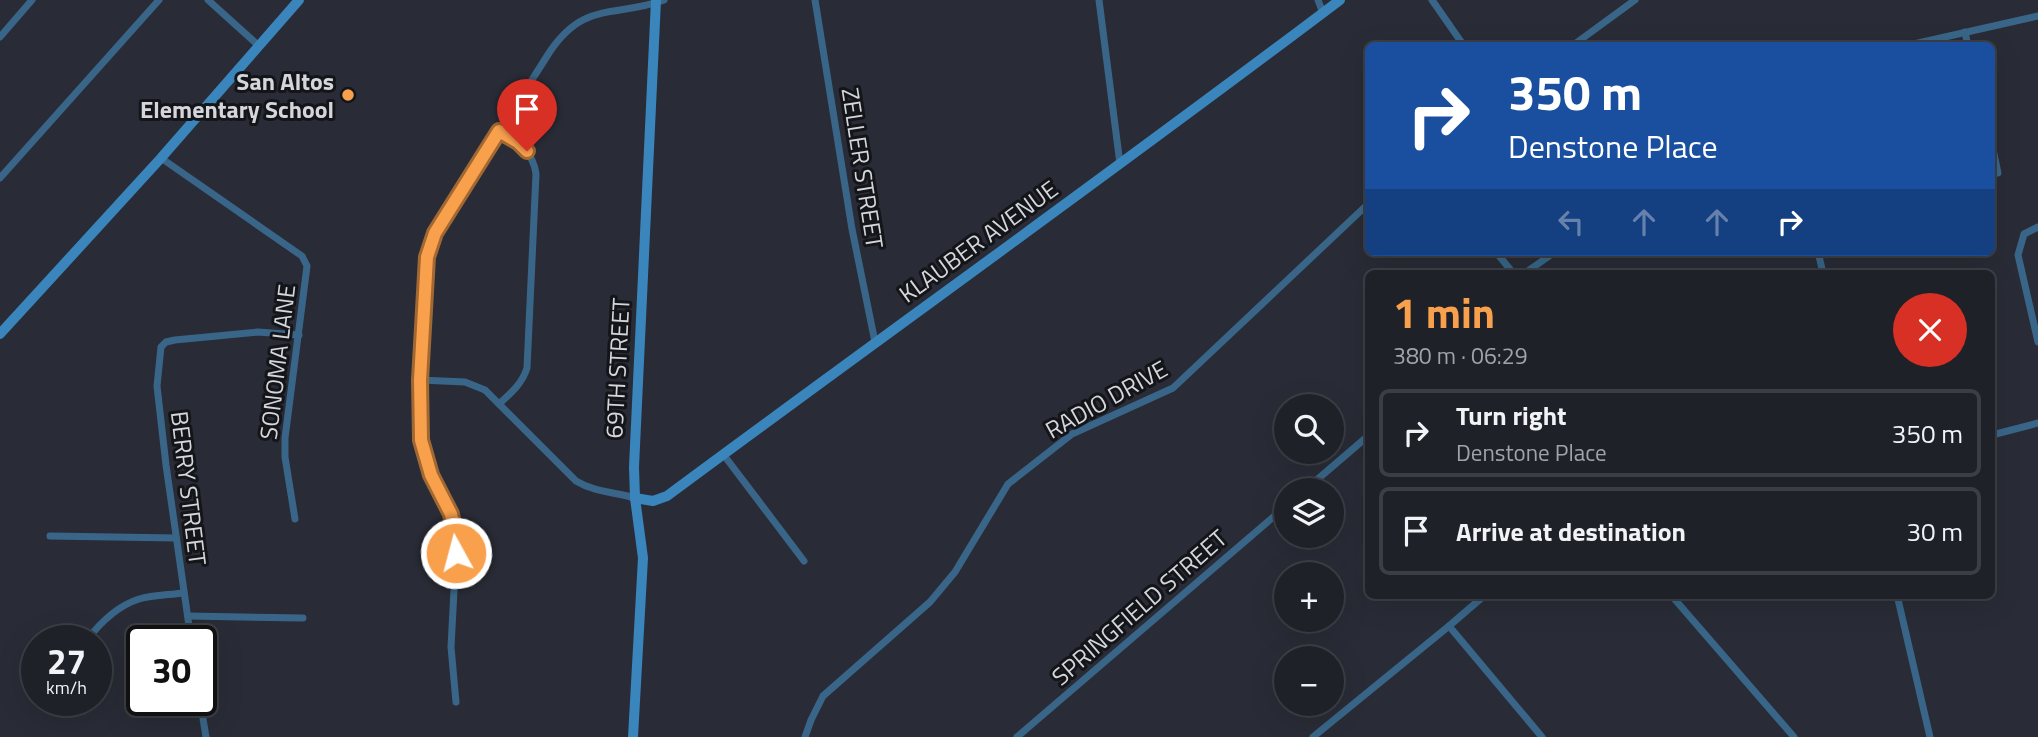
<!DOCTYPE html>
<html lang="en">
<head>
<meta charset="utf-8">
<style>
	:root { --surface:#1f2128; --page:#2c2e34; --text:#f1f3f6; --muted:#a1a3a8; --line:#3c3e45; --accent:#f9a04d }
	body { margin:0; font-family:"Titillium Web",sans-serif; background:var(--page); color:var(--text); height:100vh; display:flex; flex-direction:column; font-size:26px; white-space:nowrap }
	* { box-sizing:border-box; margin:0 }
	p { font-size:23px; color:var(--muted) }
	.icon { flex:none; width:38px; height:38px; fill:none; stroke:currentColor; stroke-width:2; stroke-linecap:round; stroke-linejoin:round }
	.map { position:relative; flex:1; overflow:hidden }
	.sheet { position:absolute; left:1365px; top:270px; width:630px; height:329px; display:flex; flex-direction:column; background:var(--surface); border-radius:10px; box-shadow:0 7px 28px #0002,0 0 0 2px var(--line) }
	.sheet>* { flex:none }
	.banner { position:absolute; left:1365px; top:42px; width:630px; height:214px; border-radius:10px; box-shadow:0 7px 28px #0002,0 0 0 2px var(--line); background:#1a4fa0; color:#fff; overflow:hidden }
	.buttons { position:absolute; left:1274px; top:394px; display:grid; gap:14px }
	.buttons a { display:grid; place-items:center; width:70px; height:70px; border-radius:50%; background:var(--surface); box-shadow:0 7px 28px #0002,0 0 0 2px var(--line); font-size:35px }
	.speed { position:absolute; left:21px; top:625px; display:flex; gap:14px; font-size:35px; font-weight:700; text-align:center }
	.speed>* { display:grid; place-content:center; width:91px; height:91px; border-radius:50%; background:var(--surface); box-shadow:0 7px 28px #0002,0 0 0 2px var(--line); line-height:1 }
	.speed small { font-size:18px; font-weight:400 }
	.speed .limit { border:4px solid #111; border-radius:10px; background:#fff; color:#111 }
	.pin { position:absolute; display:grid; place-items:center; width:60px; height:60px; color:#fff; margin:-72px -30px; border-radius:50% 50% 50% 0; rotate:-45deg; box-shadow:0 0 7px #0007 }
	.pin .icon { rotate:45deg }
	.me { position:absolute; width:77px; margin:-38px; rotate:353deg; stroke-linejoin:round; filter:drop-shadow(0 0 5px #0008) }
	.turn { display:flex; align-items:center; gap:24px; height:147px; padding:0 28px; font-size:32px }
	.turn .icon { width:91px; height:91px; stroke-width:2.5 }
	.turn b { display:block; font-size:49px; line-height:60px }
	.lanes { display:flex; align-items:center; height:66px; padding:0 28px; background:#0003; justify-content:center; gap:35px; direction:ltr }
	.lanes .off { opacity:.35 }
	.round { display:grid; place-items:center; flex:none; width:74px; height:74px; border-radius:37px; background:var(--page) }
	.summary { display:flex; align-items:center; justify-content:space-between; height:119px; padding:0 28px }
	h1 { font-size:42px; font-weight:700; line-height:52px; color:var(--accent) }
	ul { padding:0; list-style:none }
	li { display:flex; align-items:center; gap:21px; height:88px; margin:0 14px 10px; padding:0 14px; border:4px solid var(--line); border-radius:10px }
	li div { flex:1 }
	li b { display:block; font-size:26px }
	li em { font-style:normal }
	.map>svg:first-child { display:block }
</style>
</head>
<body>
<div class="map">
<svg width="2038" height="737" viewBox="0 0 2038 737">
	<rect width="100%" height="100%" fill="#292c36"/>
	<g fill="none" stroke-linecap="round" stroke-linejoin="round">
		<!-- street -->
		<g stroke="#396688" stroke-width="7">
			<polyline points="208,0 259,46"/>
			<polyline points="815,0 852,229 875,342"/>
			<polyline points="1099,0 1120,164"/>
			<polyline points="1318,0 1323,13"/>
			<polyline points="1432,0 1464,46"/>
			<polyline points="1965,32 1968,46"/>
			<polyline points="0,37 32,0"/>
			<polyline points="1572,46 1635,0"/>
			<polyline points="1905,46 2038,16"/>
			<path d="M499 131C518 142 533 151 536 174L527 368C522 384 511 393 499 404"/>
			<polyline points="1992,145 1998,173"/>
			<polyline points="161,158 302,256 307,266 285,438 285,457 295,519"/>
			<polyline points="0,178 159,0"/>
			<polyline points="2038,227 2024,234 2018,255 2038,342"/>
			<polyline points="1496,252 1513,273"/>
			<polyline points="1818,252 1823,273"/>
			<polyline points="1525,273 1555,252"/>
			<path d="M420 380 465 382 485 390 576 481C594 492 615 492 635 498"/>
			<polyline points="1992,435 2038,423"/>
			<polyline points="723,454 804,561"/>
			<polyline points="1305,490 1368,436"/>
			<polyline points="50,536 176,538"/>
			<polyline points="1671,595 1794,737"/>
			<polyline points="1897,595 1930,737"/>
			<polyline points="188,616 303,618"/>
			<polyline points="1449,626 1542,737"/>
			<path d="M87 640C100 623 117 606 139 599 153 595 169 595 183 593"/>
			<polyline points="191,640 166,465 157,386 161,347 166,342 175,340 258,332 299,335"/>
			<polyline points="200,700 206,737"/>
			<path d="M456 702 451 647 456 553 455 534 447 505 427 464 419 428 426 266 429 248 439 226 549 53C584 0 615 18 664 0"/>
			<polyline points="805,737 811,720 823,696 930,602 955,572 1008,484 1072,434 1173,388 1368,204"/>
			<polyline points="1017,737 1286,506"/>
			<polyline points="1313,737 1449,626 1485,595"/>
		</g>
		<!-- secondary -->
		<g stroke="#3a85bc" stroke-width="10">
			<polyline points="0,334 161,158 299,0"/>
			<path d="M635 498 653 501 667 496C891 330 1118 168 1340 0"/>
			<polyline points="633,737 643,558 635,498 634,467 656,0"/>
		</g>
	</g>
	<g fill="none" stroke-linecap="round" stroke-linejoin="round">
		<!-- route casing -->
		<g stroke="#a26832" stroke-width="18">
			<polyline id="route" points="456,553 455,534 451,514 431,475 421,440 420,380 427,257 435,233 499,131 518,142 527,151"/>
		</g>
		<!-- route -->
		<use href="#route" stroke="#f9a04d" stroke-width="12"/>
	</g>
	<!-- markers -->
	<circle fill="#f9a04d" stroke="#131519" stroke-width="2.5" cx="348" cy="95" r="7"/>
	<g text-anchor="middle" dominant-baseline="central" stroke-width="6" stroke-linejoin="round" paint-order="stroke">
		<!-- poi labels -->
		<g font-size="24" font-weight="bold" fill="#d4d6dc" stroke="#131519" text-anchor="end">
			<text x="334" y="81">San Altos<tspan x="334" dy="28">Elementary School</tspan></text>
		</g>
		<!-- street labels -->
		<g font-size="24" fill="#d4d6dc" stroke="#131519">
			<text transform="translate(863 168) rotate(81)">ZELLER STREET</text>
			<text transform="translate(978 241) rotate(-36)">KLAUBER AVENUE</text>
			<text transform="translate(277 362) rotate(-83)">SONOMA LANE</text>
			<text transform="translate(617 368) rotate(-87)">69TH STREET</text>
			<text transform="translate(1106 399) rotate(-29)">RADIO DRIVE</text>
			<text transform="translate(189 488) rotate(83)">BERRY STREET</text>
			<text transform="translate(1139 607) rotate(-41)">SPRINGFIELD STREET</text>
		</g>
	</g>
</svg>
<div class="buttons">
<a><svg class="icon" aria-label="search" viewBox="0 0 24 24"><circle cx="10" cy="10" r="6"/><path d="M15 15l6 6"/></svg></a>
<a><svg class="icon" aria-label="layers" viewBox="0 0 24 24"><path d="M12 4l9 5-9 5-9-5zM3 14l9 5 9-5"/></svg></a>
<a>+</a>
<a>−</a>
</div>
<div class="speed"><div>27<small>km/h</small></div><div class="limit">30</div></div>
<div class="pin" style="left:527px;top:151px;background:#d93025"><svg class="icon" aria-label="arrive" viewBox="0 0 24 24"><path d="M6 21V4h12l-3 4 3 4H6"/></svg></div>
<svg class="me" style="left:456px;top:553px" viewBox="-20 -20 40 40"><circle r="17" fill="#f9a04d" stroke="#fff" stroke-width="3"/><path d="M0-11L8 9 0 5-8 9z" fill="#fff"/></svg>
<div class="banner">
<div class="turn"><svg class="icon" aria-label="right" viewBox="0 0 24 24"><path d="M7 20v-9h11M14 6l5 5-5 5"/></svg><div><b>350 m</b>Denstone Place</div></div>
<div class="lanes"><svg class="icon off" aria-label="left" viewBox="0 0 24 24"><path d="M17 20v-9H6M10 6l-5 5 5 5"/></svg><svg class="icon off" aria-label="ahead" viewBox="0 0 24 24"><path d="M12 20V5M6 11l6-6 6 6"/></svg><svg class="icon off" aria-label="ahead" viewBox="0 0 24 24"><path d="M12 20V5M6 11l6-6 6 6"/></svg><svg class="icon" aria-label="right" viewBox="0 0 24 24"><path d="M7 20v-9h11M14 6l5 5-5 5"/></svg></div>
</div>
<section class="sheet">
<div class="summary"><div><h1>1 min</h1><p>380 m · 06:29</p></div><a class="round" style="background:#d93025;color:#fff"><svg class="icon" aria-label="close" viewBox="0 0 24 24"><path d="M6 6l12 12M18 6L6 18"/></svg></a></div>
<ul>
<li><svg class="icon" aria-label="right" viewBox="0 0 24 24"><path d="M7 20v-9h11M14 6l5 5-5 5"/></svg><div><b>Turn right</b><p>Denstone Place</p></div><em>350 m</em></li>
<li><svg class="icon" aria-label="arrive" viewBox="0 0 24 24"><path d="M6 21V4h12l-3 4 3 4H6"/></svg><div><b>Arrive at destination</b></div><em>30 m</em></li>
</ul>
</section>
</div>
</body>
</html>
